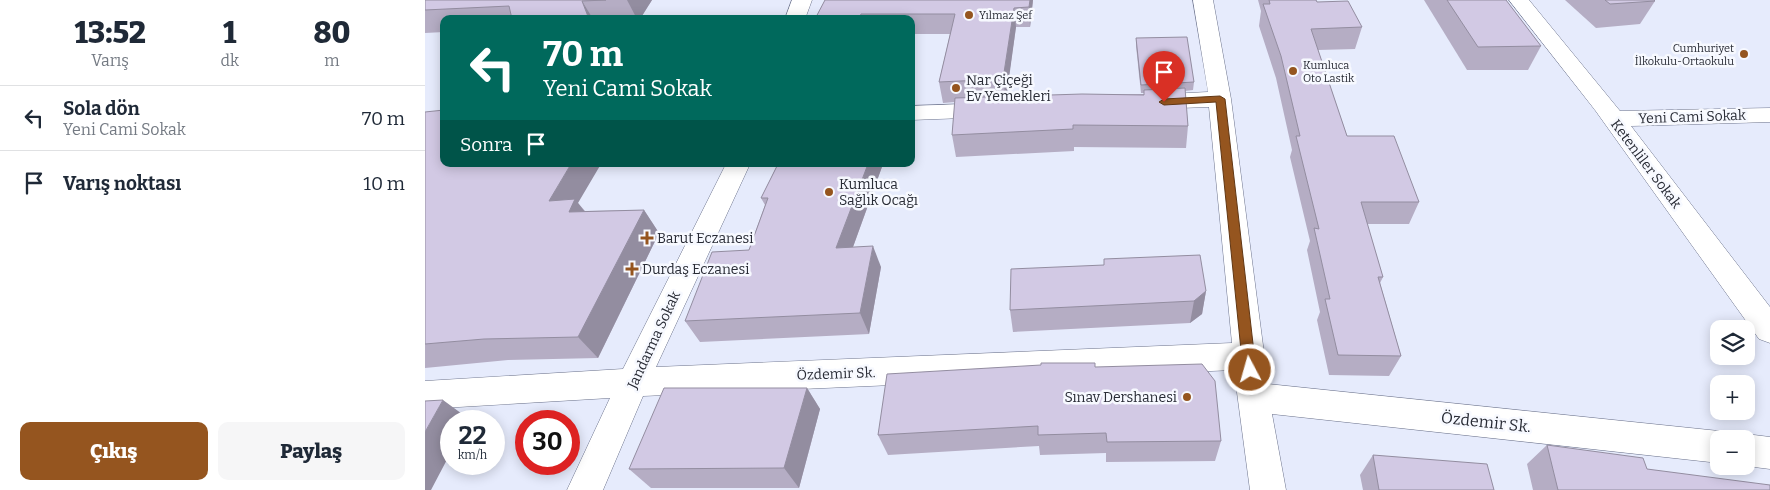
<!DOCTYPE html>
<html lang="tr">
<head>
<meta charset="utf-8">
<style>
	:root { --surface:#fff; --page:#f6f6f7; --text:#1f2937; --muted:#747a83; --line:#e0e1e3; --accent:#95551f }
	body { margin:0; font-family:Bitter,serif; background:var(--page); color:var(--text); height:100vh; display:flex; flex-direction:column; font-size:19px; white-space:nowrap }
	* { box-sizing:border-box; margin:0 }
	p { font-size:16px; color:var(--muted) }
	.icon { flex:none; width:28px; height:28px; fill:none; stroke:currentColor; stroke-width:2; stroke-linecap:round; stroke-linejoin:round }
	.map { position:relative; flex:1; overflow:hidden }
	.sheet { display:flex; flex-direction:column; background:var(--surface); width:425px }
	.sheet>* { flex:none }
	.guide { position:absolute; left:15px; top:15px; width:475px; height:152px; border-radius:10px; box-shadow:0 2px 12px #0003; background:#00695c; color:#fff; overflow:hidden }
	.fabs { position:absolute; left:1285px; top:320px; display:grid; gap:10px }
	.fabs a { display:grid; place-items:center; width:45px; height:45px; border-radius:10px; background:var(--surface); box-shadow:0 2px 12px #0003; font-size:25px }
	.speed { position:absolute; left:15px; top:410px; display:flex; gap:10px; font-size:25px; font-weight:700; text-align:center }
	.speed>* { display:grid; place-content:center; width:65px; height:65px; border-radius:50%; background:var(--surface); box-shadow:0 2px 12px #0003; line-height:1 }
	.speed small { font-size:12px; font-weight:400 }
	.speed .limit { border:8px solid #d22; background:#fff; color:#111 }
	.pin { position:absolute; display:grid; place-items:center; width:42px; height:42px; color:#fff; margin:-51px -21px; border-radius:50% 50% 50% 0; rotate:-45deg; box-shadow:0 0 5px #0007 }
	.pin .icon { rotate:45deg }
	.me { position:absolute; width:55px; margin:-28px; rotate:354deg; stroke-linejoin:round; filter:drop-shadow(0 0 4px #0008) }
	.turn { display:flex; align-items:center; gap:18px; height:105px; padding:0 20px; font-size:22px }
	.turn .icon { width:65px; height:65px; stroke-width:2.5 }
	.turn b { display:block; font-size:35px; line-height:42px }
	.then { display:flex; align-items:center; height:48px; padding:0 20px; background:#0003; gap:10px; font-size:19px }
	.eta { display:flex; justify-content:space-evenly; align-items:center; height:85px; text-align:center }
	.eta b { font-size:30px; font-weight:800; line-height:35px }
	.cta { display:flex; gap:10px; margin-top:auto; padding:10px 20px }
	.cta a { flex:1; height:58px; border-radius:10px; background:var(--accent); color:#fff; font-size:20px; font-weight:800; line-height:58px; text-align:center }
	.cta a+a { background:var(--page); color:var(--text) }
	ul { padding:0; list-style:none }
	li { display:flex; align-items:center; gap:15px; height:65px; padding:0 20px; border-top:1px solid var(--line) }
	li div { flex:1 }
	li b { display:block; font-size:19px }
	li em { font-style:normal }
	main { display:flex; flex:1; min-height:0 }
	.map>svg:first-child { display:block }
</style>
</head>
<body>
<main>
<section class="sheet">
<div class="eta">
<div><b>13:52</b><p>Varış</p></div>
<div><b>1</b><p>dk</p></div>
<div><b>80</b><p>m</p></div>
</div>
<ul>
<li><svg class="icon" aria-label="left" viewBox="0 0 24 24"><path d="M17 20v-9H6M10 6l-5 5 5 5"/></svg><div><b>Sola dön</b><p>Yeni Cami Sokak</p></div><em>70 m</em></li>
<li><svg class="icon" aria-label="arrive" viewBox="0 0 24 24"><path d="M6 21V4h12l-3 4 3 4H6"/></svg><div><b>Varış noktası</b></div><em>10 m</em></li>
</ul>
<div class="cta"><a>Çıkış</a><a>Paylaş</a></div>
</section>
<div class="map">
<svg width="1345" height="490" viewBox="0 0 1345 490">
	<rect width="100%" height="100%" fill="#e6ebfc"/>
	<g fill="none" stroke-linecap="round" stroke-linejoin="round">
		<!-- minor casing -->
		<g stroke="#6c738c" stroke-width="1">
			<g id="minor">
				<polygon points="367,0 387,0 380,19 360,19"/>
				<polygon points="768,0 788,0 806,99 843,384 1294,431 1306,436 1307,439 1294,439 1294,463 847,414 861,490 825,490 809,370 218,396 178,490 142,490 185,398 0,409 0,381 198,369 301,164 325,164 231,367 807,343 784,107 724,109 716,107 713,102 716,97 724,95 783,92"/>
				<polygon points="1084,0 1104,0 1195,111 1345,108 1345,122 1206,126 1345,307 1345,343 1334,339 1170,110"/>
				<polygon points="566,103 574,105 578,110 574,115 566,117 486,120 486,106"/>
				<polygon points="1321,434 1345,437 1345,469 1321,466 1321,439 1309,439"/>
			</g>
		</g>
		<!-- minor -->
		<use href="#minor" fill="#fff" fill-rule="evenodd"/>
	</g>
	<!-- wall -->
	<g fill="#b5adc4">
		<polygon points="0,0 227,0 215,19 19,19 19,32 0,33"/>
		<polygon points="400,0 608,0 605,27 591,27 581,96 719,94 719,93 716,93 711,46 711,38 769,82 768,90 760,91 763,126 761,148 649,147 649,151 531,157 527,135 530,102 518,103 514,82 525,34 486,34 486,19 390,19"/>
		<polygon points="833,0 891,0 892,2 937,27 930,49 893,50 922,136 994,202 984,224 942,224 958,277 955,283 976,356 964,376 904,375 892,320 895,312 882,250 885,241 865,157 867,150 851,78 834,26 836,11"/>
		<polygon points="999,0 1081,0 1116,46 1103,70 1042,70"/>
		<polygon points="1140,0 1229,0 1230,1 1215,24 1171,28"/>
		<polygon points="0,112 153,203 160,211 219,210 234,233 173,358 83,360 0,368"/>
		<polygon points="353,164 458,164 428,247 456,267 444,334 275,342 260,321 324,250 340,205 336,198"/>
		<polygon points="781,291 777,314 765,323 588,332 585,310"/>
		<polygon points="670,367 796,441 790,461 681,462 681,453 615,455 614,446 463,455 453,435"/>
		<polygon points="382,388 395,409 374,488 226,488 204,469"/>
		<polygon points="1122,445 1222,469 1345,490 1108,490 1102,464"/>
		<polygon points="948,455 1069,490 938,490 935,475"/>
	</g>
	<!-- shaded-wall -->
	<g fill="#938da0">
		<polygon points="202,0 227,0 215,19 212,19"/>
		<polygon points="605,0 608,0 605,27 604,7"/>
		<polygon points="157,1 168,19 164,19"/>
		<polygon points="589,8 591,27 581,100 578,79"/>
		<polygon points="146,164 176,164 153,203 168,222 162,234 124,201"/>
		<polygon points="443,164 458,164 420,269 411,248"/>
		<polygon points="219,210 234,233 173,358 153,337"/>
		<polygon points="448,246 456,267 444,334 435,313"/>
		<polygon points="781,291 777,314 765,323 769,301"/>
		<polygon points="382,388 395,409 374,488 359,468"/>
		<polygon points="18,400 44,419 43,421 26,421 26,452 6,490 0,490 0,432"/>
	</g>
	<!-- building -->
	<g fill="#d2c9e4" stroke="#938da0">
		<polygon points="0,0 181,0 157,1 164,19 87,19 84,6 0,10"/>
		<polygon points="400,0 605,0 604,7 589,8 578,79 514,82 530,14 436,14 434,19 390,19"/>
		<polygon points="844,0 891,0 892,2 923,1 937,27 886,29 922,136 969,136 994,202 936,202 958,277 953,277 976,356 913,355 900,299 905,299 889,228 894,229 871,136 875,136 856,56 838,4 845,4"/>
		<polygon points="1022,0 1081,0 1116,46 1053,47"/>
		<polygon points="1180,0 1229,0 1230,1 1185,4"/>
		<polygon points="762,37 769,82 716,85 711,38"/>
		<polygon points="760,88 763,126 648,125 648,129 527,135 530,98 657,94 719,95 719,90"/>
		<polygon points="19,110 19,164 146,164 124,201 150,199 144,212 219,210 153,337 59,339 0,344 0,112"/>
		<polygon points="353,164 443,164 411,248 448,246 435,313 260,321 287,252 324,250 343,198 336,198"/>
		<polygon points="775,255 781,291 769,301 585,310 586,269 679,265 679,259"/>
		<polygon points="616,363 670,363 670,367 777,364 790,381 796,441 682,442 681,433 613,435 613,426 453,435 462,374 616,365"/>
		<polygon points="239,388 382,388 359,468 204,469"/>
		<polygon points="18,400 0,432 0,401"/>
		<polygon points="1122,445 1218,458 1222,469 1345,485 1345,490 1133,490"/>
		<polygon points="948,455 1062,464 1069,490 954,490"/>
	</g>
	<!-- route -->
	<polygon fill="#95551f" stroke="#613714" points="795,96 800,99 831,370 829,373 825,375 820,373 818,370 791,102 739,105 734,102 739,99"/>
	<!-- markers -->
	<g fill="#95551f" stroke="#f7f9ff" stroke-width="2">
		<circle cx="544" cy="15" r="5"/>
		<circle cx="1319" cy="54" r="5"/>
		<circle cx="868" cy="71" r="5"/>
		<circle cx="531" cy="88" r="5"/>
		<circle cx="404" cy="192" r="5"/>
		<path d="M219.5 230.5h5v5h5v5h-5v5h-5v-5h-5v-5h5z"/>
		<path d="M204.5 261.5h5v5h5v5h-5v5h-5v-5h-5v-5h5z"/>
		<circle cx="762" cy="397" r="5"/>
	</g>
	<g text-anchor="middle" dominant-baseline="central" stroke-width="5" stroke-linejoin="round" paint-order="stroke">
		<!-- far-poi labels -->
		<g font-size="11" fill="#282b35" stroke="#f7f9ff" text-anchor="start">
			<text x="554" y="15">Yılmaz Şef</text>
			<text x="1309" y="48" text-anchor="end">Cumhuriyet<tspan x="1309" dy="13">İlkokulu-Ortaokulu</tspan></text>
			<text x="878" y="65">Kumluca<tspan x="878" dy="13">Oto Lastik</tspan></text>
		</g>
		<!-- poi labels -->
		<g font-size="14" fill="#282b35" stroke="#f7f9ff" text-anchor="start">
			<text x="541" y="80">Nar Çiçeği<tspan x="541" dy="16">Ev Yemekleri</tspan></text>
			<text x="414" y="184">Kumluca<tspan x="414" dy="16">Sağlık Ocağı</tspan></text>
			<text x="232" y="238">Barut Eczanesi</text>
			<text x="217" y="269">Durdaş Eczanesi</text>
			<text x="752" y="397" text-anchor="end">Sınav Dershanesi</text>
		</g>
		<!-- street labels -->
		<g font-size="14" fill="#282b35" stroke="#f7f9ff">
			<text transform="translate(1267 117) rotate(-2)">Yeni Cami Sokak</text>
			<text transform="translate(1221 164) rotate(53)">Ketenliler Sokak</text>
			<text transform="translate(229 340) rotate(-65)">Jandarma Sokak</text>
			<text transform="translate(411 374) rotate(-2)">Özdemir Sk.</text>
		</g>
		<!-- near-street labels -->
		<g font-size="16" fill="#282b35" stroke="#f7f9ff">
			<text transform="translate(1061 422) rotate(6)">Özdemir Sk.</text>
		</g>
	</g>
</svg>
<div class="fabs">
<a><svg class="icon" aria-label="layers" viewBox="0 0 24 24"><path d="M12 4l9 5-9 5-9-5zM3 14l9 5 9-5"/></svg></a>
<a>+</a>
<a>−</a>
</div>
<div class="speed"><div>22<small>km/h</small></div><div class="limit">30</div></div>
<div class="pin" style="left:739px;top:102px;background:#d93025"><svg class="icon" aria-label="arrive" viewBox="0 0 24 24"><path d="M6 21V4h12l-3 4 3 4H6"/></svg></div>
<svg class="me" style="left:825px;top:370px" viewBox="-20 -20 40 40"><circle r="17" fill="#95551f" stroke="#fff" stroke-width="3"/><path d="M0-11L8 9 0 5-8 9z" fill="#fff"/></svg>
<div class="guide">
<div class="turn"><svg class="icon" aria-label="left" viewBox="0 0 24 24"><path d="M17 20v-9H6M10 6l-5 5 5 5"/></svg><div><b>70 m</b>Yeni Cami Sokak</div></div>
<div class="then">Sonra<svg class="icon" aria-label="arrive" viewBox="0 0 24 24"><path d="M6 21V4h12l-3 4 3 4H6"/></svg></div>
</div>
</div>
</main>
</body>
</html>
